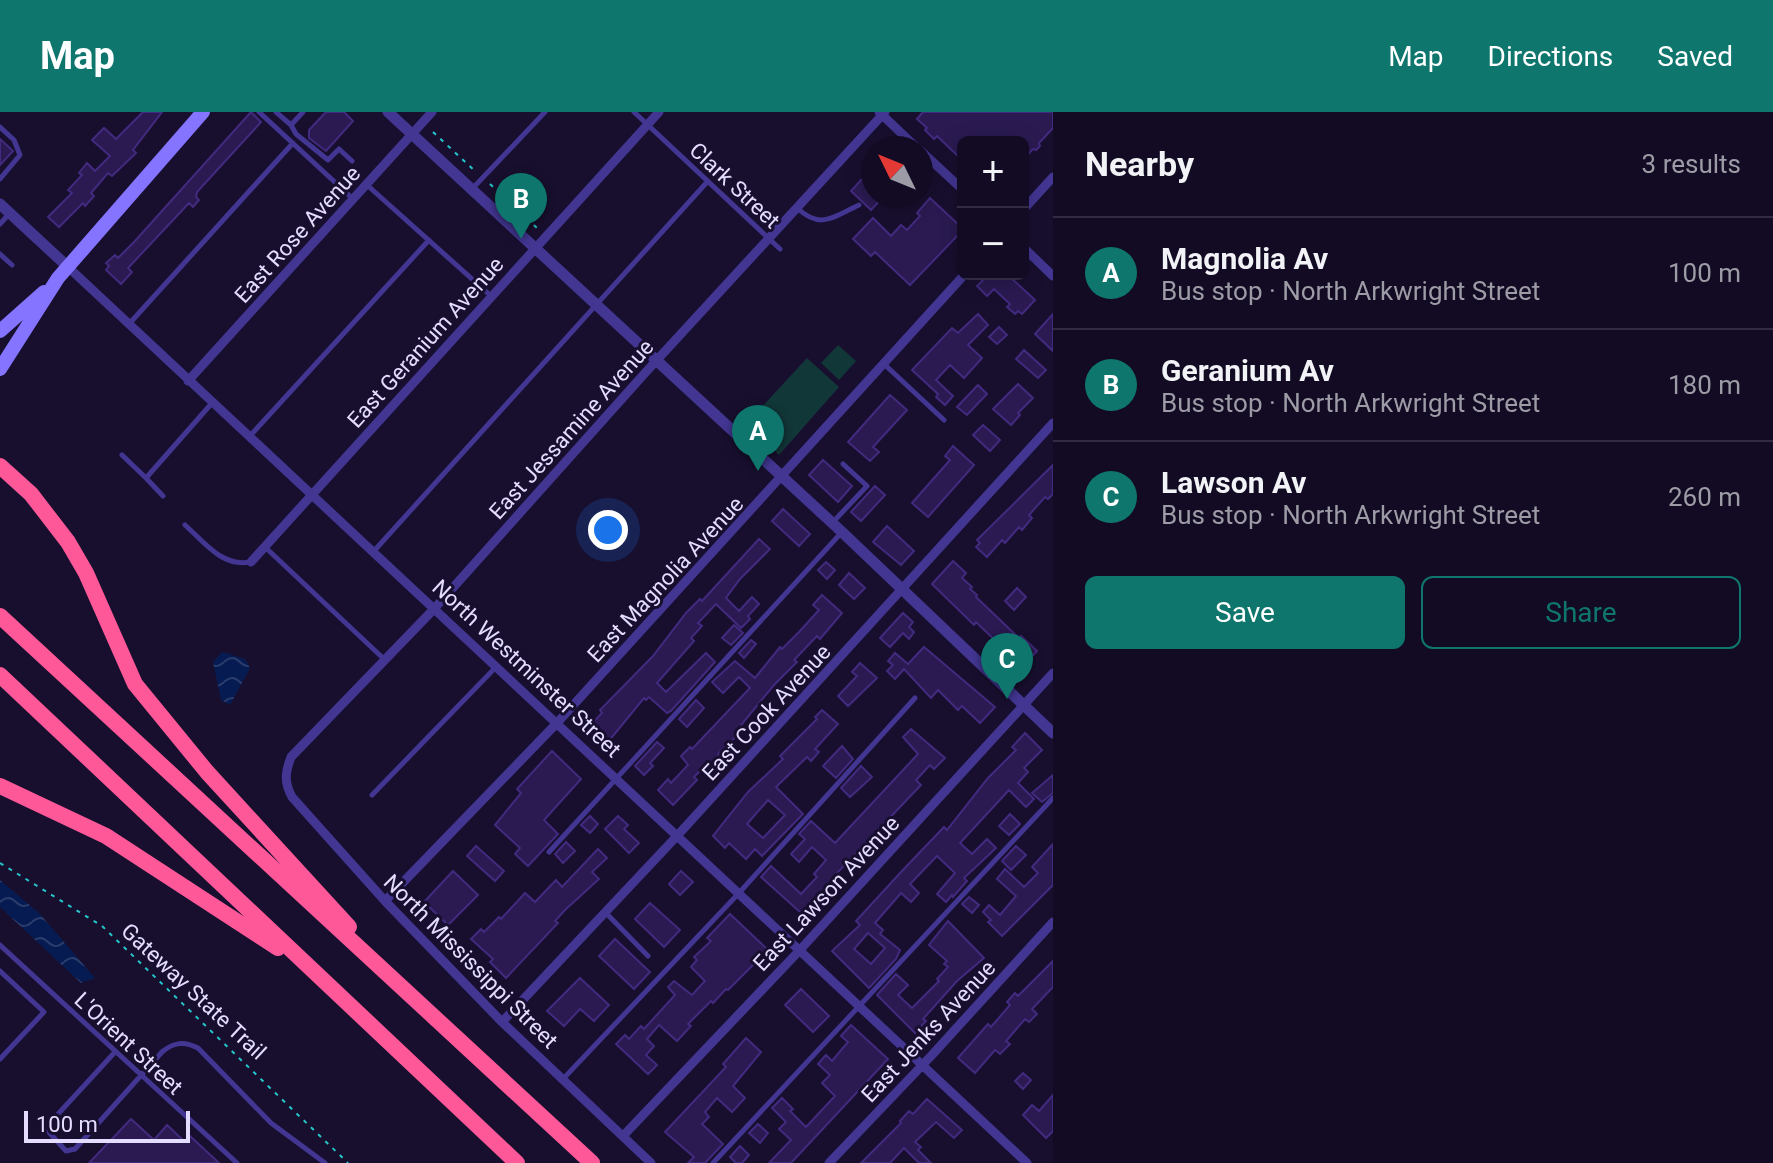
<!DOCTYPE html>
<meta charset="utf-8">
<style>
:root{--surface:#120b23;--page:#1f1930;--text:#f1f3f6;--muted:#9c9ba6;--line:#312b41;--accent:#0f766e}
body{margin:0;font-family:Roboto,sans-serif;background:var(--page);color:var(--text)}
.controls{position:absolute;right:24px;top:24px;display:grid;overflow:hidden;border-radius:12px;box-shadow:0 4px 20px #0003}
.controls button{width:72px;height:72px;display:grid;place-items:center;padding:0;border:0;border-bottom:2px solid var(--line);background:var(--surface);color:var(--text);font:40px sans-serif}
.compass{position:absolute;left:861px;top:24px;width:72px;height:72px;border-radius:50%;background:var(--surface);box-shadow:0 4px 20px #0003;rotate:313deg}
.scale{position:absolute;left:24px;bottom:20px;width:166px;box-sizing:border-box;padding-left:8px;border:4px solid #e4ddff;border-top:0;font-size:22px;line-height:28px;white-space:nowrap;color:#e4ddff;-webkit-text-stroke:6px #180f2f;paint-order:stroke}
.you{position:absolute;left:608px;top:418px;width:28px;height:28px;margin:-20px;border:6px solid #fff;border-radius:50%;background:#1a73e8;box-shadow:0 0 0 12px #1a73e833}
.badge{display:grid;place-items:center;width:52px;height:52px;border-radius:50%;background:var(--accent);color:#fff;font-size:26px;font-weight:700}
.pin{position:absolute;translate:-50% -66px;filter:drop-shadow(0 2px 4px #0008)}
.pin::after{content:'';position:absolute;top:42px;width:28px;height:24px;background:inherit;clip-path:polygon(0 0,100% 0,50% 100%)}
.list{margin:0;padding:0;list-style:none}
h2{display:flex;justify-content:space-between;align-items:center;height:104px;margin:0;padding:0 32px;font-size:34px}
h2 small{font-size:26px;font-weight:400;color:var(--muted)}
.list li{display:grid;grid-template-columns:52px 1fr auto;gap:24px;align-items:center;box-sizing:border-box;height:112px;padding:0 32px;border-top:2px solid var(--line)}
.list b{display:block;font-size:30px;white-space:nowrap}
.list p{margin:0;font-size:26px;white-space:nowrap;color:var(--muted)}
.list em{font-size:26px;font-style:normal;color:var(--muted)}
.actions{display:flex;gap:16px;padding:24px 32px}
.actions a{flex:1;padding:18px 0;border:2px solid var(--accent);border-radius:12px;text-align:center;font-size:28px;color:var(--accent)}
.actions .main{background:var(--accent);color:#fff}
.map{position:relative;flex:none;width:1053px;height:1051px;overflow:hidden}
header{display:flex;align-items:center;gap:48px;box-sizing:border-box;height:112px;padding:0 40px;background:var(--accent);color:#fff}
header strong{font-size:38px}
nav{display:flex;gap:44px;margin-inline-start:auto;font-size:28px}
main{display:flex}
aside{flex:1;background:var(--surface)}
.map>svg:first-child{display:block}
.park{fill:#123739}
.water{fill:url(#water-waves)}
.building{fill:#2a1a51;stroke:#422a7f;stroke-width:2;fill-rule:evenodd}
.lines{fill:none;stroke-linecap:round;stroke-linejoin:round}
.path{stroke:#25c6cb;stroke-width:2;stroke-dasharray:4 6;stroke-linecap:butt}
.service{stroke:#423692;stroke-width:5}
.minor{stroke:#423692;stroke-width:9}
.tertiary{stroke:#423692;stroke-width:11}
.secondary{stroke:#8474ff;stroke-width:14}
.motorway{stroke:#ff5899;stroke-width:16}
.labels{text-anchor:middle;stroke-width:6;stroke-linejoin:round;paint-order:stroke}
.street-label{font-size:22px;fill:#e4ddff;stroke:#180f2f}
</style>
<header>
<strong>Map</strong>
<nav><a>Map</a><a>Directions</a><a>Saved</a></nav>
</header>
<main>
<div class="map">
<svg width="1053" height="1051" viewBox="0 0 1053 1051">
<defs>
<pattern id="water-waves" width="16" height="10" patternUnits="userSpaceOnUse" patternTransform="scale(2)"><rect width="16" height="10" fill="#061b51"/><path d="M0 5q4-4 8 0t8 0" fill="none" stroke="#2a3c6b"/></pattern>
</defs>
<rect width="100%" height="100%" fill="#180f2f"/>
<path class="park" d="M838 233 856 249 839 268 821 251Z
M807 246 839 275 779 343 746 312Z"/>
<path class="water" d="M222 540 245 547 250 556 230 593 221 588 213 550Z
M0 768 39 801 95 866 81 871 0 795Z"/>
<path class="building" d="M143 0H162L133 38 136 41 112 64 108 61 91 81 94 84 85 94 83 91 59 115 48 105 72 81 68 78 82 63 79 61 87 51 95 59 110 44 92 28 104 16 116 27Z
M251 0 261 10 197 80 196 85 199 88 193 95 189 91 128 156 132 160 121 172 106 158 109 154 106 151 115 143 118 146 135 129Z
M326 0H344L353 9 326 39 309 26V18Z
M923 0H1053V16L1039 31 1040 34 1036 38 1033 37 1023 48V30H963V49L937 24 934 27 925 18 927 16 917 7Z
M0 27 13 39 0 53Z
M873 55V84H884L871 98 851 79Z
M930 86 961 115 958 118 960 121 910 173 875 140 871 144 853 127 873 106 891 124 901 113 907 118 920 104 917 101Z
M989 162H1001L1006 167 1009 164 1035 188 1022 202 1018 199 1015 202 1007 195 1010 192 994 177 987 184 977 174Z
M978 202 988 213 968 233 982 246 964 266 950 253 936 268 953 284 945 293 936 285 938 282 912 258 952 216 958 221Z
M1053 202V239L1035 222Z
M999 215 1007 223 997 232 989 225Z
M1024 238 1046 258 1038 266 1016 247Z
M1018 272 1033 286 1018 301 1020 303 1011 313 993 297Z
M978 273 987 282 967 303 957 295Z
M890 283 907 298 873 335 879 340 870 349 848 330Z
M983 313 1000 328 990 339 973 323Z
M953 334 974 353 928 405 912 391 950 348 945 344Z
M823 348 852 374 838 390 809 363Z
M1053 353V382L1048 387 1045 385 1029 403 1032 406 1022 418 1019 415 1005 431 1002 428 987 445 976 435 980 431 977 428Z
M875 374 885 383 861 409 851 400Z
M783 397 810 422 799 434 772 409Z
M887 414 914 439 901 453 873 430Z
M759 427 770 437 740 467 726 486 739 499 752 485 759 492 748 504 750 507 741 516 716 492 698 511 702 514 691 526 694 529 657 571 666 580 706 541 715 550 671 599 667 601 649 585 646 588 644 586 608 630 603 625 602 627 589 615 602 601 600 598 653 544 686 501 700 487 702 489Z
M953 449 966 461 962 466 972 475 970 477 977 483 976 485 1019 526 1021 524 1037 539 1016 561 1000 546 1006 539 976 510 974 513 932 472Z
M826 450 835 458 827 467 818 458Z
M849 461 865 476 854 487 839 473Z
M1017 476 1026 485 1014 498 1005 489Z
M822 483 842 501 820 527 817 524 794 548 797 550 774 573 741 613 744 617 718 642 721 645 713 654 709 650 694 665 697 668 673 693 658 678 668 667 671 671 688 653 681 644 690 635 692 637 750 576 739 565 723 581 712 570 735 549 755 566 780 535 782 537 799 520 819 498 813 493Z
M903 501 913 510 909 515 914 520 909 527 903 521 890 535 880 526Z
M734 513 743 521 731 533 722 526Z
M751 528 756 532 744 546 739 541Z
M924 535 995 595 980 611 962 594 958 598 938 578 931 586 904 557 895 567 887 559 893 553 888 549 895 541 908 552Z
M860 551 877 566 848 594 838 584 857 564 852 560Z
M696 588 704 596 687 615 679 607Z
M822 598 838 612 815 637 819 640 811 649 807 645 776 675 803 702 762 744 755 737 746 747 729 731 725 736 713 724 748 680 783 647 780 644 817 607 815 605ZM768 688 785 703 763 726 747 712Z
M911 617 945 646 934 657 930 653 916 668 921 673 837 761 839 764 829 776 801 801 761 765 771 754 801 782 817 765 814 762 826 748 812 735 799 750 791 742 805 727 799 722 811 709 835 731 918 642 903 625Z
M1025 621 1042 638 1024 656 1028 660 1018 671 1034 687 1026 695 1009 678 960 731 972 742 987 727 996 736 964 766 967 769 953 785 952 783 946 790 937 782 955 761 937 744 910 772 919 781 911 790 901 781 875 811 883 818 880 822 900 838 896 847 869 876 832 839 860 813 856 809 901 760 944 715 947 718 988 666 1016 638 1012 635ZM868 821 885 836 871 852 854 837Z
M657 630 664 636 650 651 653 654 644 663 635 654Z
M842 634 853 647 836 666 823 654Z
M552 639 581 667 544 708 558 722 528 754 515 742 520 736 495 713 521 681 517 677Z
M861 654 872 665 850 685 841 676Z
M1053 663V681L1042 690 1032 681Z
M1010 702 1020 712 1009 723 999 714Z
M590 704 598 712 590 721 581 713Z
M618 704 628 713 624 717 639 731 629 741 605 717Z
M566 730 575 739 563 751 555 742Z
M1053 732V773L1002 824 988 810 991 808 983 800 989 793 1000 803 1016 784 997 767 1005 757 1024 775 1038 761 1032 755Z
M476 734 504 759 495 769 467 744Z
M1016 734 1026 743 1011 758 1002 749Z
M598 737 607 746 592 760 599 767 565 798 555 809 558 811 506 866 490 850 493 847 471 827 481 817 484 820 499 805 501 807 525 781 535 790 556 768 562 775Z
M453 759 478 783 448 813 424 790Z
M681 759 693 770 680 783 669 772Z
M969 785 979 793 972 801 962 792Z
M650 791 680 818 664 835 635 807Z
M730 802 768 838 728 878 726 877 713 891 711 889 688 912 691 914 677 929 659 913 647 927 654 934 646 943 657 953 648 962 616 932 625 923 629 927 641 914 644 917 675 883 668 875 674 869 692 883 705 869 691 855 697 848 694 845 711 829 707 826Z
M948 809 984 846 957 869 923 907 926 909 915 921 877 883 896 862 908 873 898 883 912 896 939 869 937 867 948 855 944 852 947 849 929 833Z
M615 827 650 860 634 877 599 844Z
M1053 849V875L1032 897 1037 902 1029 910 1025 907 1006 929 1010 932 1000 942 995 938 975 961 958 946 988 912 991 915 1010 893 1007 890 1015 881 1018 884Z
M580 866 609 893 594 909 580 897 564 914 547 899Z
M801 877 829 904 813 920 785 893Z
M851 913 888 947 791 1051H769L791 1028 779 1017 786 1010 772 996 782 986 793 997 790 999 806 1015 835 984 822 971 830 963 818 952 826 943 832 949 848 930 841 924Z
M746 926 761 940 733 974 745 986 732 1000 717 986 705 1000 709 1005 702 1012 723 1032 705 1051H688L694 1045 665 1020 726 955 723 952Z
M1023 961 1031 968 1023 977 1015 969Z
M1053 983V1019L1046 1026 1023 1003 1032 993 1039 999Z
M927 987 962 1018 954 1026 936 1010 915 1030 921 1035 918 1038 931 1051H919L904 1036 890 1051H861L901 1011 900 1009 909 999 913 1002Z
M131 1007 154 1028 167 1013 185 1030 190 1024 219 1051H89Z
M758 1012 768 1021 760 1031 749 1021Z
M740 1034 749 1043 742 1051H736L730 1045Z"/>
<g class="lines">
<path class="path" d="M433 20 476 60
M490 72 538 117
M0 751 102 814 348 1051"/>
<path class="service" d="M259 0 352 86
M276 0 291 13 303 0
M634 0 780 137
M291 13 296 22 328 48 339 37 352 49
M0 15 14 28 20 43 0 67
M367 73 491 184
M472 77 545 0
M797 96C821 118 833 105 859 93
M0 112 9 102
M0 142 12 153
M129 212 293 31
M884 252 944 308
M249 325 429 128
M122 343 146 366 212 291
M146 366 163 384
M833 410 867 374 843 352
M185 413C205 431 222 455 250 450
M266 436 385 548
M374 439 708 69
M372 683 495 556
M549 740 842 420
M606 801 648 844
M0 833 237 1051
M0 859 44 900 0 947
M115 940 48 1013 46 1017 66 1039 75 1037 162 940C174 930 184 929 198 936L271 1011 325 1051
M563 967 739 781 915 586
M713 1051 1053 686"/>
<path class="minor" d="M879 0 917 36
M921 39 963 78
M1023 98 1053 65
M1023 135 1053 164
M68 155 1027 1051
M188 269 432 0
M251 450 659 0
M385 789 557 611 965 162
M502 910 677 724 1053 311
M623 1024 799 839 1053 561
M651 1051 502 910 385 789 292 685C284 670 285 661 291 645L433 498 645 261 885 0
M829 1051 932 943 1053 810"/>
<path class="tertiary" d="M388 0 842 420 1053 621
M0 92 68 155"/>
<path class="secondary" d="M0 219 44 180
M0 257 58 166 203 0"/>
<path class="motorway" d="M0 354 31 382 68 430 86 461 135 572 207 660 349 815
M0 504 592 1051
M0 563 517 1051
M0 674 106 724 278 836"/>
</g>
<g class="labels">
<g class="street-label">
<text transform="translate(735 73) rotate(43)" y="8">Clark Street</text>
<text transform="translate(297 122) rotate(-48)" y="8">East Rose Avenue</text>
<text transform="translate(425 230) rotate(-48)" y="8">East Geranium Avenue</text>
<text transform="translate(571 317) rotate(-48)" y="8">East Jessamine Avenue</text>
<text transform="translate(665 467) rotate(-47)" y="8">East Magnolia Avenue</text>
<text transform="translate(527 556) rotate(43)" y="8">North Westminster Street</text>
<text transform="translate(766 600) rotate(-47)" y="8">East Cook Avenue</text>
<text transform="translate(826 781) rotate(-47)" y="8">East Lawson Avenue</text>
<text transform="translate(471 849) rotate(45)" y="8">North Mississippi Street</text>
<text transform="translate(194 879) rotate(43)" y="8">Gateway State Trail</text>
<text transform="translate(928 919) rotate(-47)" y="8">East Jenks Avenue</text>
<text transform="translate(129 931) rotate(43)" y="8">L'Orient Street</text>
</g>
</g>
</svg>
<div class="controls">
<button>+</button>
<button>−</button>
</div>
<svg class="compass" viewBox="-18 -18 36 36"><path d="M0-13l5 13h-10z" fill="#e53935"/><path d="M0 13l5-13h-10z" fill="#9c9ba6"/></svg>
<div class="scale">100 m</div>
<div class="you"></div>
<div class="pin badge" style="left:758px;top:359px">A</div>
<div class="pin badge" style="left:521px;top:127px">B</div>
<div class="pin badge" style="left:1007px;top:587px">C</div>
</div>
<aside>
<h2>Nearby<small>3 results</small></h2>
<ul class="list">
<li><span class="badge">A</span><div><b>Magnolia Av</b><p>Bus stop · North Arkwright Street</p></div><em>100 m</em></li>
<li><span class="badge">B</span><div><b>Geranium Av</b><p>Bus stop · North Arkwright Street</p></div><em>180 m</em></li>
<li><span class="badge">C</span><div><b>Lawson Av</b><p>Bus stop · North Arkwright Street</p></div><em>260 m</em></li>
</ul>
<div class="actions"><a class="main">Save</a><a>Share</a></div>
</aside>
</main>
